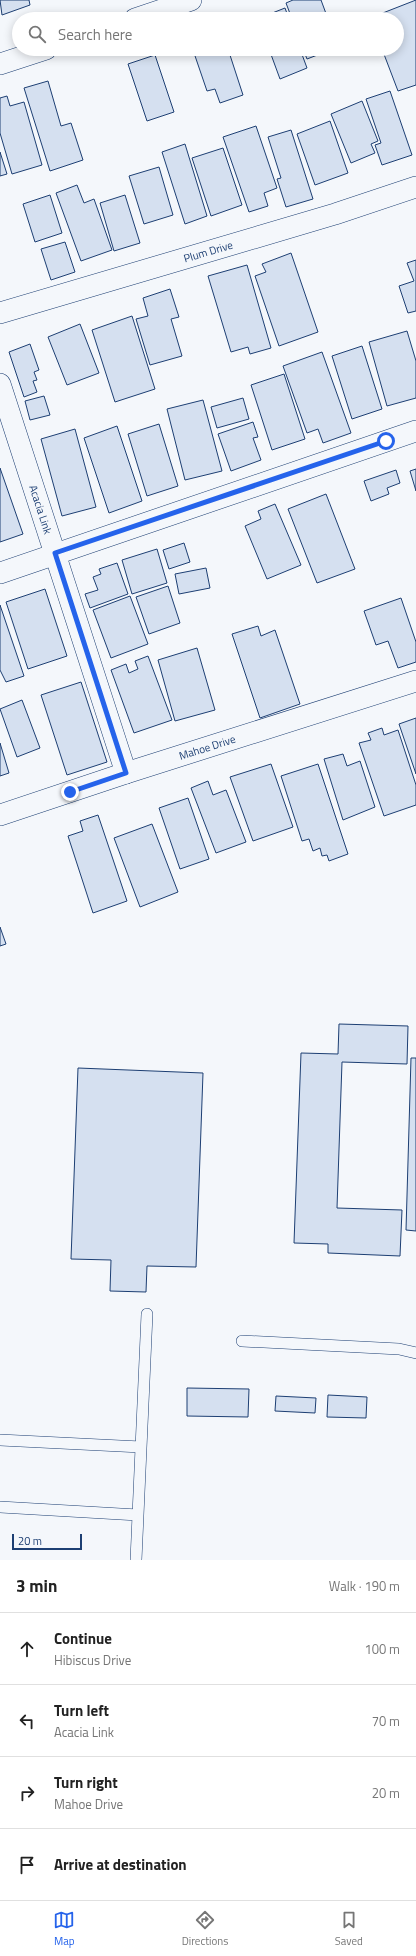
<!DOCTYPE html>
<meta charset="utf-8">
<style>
:root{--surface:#fff;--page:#f6f6f6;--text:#222;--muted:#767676;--line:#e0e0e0;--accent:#2563eb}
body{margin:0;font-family:"Titillium Web",sans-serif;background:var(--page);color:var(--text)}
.scale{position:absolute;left:12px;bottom:10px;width:70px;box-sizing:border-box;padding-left:4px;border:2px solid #1d3f73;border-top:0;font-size:11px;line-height:14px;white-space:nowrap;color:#1d3f73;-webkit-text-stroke:3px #f4f7fb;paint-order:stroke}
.stop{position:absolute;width:12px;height:12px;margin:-9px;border:3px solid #2563eb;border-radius:50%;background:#fff}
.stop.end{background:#2563eb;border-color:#fff;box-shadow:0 1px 4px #0008}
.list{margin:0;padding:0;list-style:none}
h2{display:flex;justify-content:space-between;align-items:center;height:52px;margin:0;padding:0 16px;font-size:17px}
h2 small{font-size:13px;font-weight:400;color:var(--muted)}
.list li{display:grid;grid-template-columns:26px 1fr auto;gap:12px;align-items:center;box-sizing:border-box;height:72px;padding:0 16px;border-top:1px solid var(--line)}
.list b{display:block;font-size:15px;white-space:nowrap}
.list p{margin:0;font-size:13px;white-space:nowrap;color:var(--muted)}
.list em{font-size:13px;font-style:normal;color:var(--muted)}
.icon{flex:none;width:22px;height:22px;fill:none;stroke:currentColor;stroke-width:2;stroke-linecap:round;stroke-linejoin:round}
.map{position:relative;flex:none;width:416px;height:1560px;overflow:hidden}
.search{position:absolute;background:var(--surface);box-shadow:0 2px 10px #0003;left:12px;right:12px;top:12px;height:44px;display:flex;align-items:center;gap:10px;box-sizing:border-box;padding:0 14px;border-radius:22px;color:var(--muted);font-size:15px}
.sheet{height:340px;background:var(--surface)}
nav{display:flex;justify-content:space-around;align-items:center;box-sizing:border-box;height:56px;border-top:1px solid var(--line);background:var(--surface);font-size:11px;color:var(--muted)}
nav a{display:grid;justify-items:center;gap:2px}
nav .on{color:var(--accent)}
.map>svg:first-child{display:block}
.building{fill:#d5e0f0;stroke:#1d3f73}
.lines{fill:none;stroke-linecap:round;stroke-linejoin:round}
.lane-casing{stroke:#1d3f73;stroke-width:12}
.street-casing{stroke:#1d3f73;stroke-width:22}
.lane{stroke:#f4f7fb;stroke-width:11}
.street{stroke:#f4f7fb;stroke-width:21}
.route{stroke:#2563eb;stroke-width:5}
.labels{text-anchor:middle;stroke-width:3;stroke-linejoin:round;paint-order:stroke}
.street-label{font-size:11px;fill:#1d3f73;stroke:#f4f7fb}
</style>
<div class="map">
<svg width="416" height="1560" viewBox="0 0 416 1560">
<rect width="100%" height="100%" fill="#f4f7fb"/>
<path class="building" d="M0 0H29L30 5 2 15Z
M293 0H321L328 19H292L286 3Z
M416 0V85L398 91 382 49H397V19L370 18Z
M285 8 289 19H257Z
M197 49H228L243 95 220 103 215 89 207 91 193 50Z
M269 49H300L307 68 280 79Z
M303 49H333L307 59Z
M155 55 174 112 147 121 128 64Z
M48 81 61 126 71 123 83 160 50 171 24 88Z
M390 91 412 155 382 165 375 145 381 143 366 99Z
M7 96 10 106 24 102 42 165 12 174 0 133V98Z
M362 101 378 141 371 144 375 153 351 163 331 114Z
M330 121 348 173 315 185 297 134Z
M256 126 277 188 264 193 268 206 249 212 223 137Z
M291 130 313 199 286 207 277 179 281 178 268 137Z
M185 144 207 216 185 224 162 152Z
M223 148 242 205 211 216 192 158Z
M0 152 7 174 0 176Z
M159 167 173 215 144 224 129 176Z
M77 185 84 203 94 199 112 250 81 261 56 193Z
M50 195 62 233 35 242 23 204Z
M125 195 140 243 114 251 100 203Z
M65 242 75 272 51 280 41 249Z
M291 253 318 332 279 346 255 276 266 272 262 264Z
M416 260V311L408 313 399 286 414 281 407 263Z
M247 265 271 348 250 354 248 347 231 352 208 276Z
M170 289 179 317 171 319 182 356 150 365 136 319 148 316 143 298Z
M132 316 155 389 115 402 92 330Z
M80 324 99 373 67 385 48 337Z
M407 331 416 361V398L387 406 369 342Z
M30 344 39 370 34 372 37 380 33 381 37 392 24 397 9 352Z
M362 346 382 409 352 419 332 356Z
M322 352 351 433 323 443 318 429 307 433 283 366Z
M284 374 305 439 272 450 251 385Z
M44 396 50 415 30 420 25 401Z
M243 398 249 419 217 428 211 407Z
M203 400 222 471 185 480 167 409Z
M253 422 258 437 253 438 261 460 231 471 218 434Z
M159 424 178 486 147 496 128 434Z
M117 426 142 501 109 513 84 438Z
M75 429 96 507 62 516 41 439Z
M0 468 23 534 0 542Z
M416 469V491L410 471Z
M396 470 400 483 387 488 389 494 371 501 364 481Z
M326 494 355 569 317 583 288 509Z
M275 504 301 565 267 579 245 526 261 519 258 511Z
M184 543 190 562 169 569 163 550Z
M157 549 167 583 132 594 122 560Z
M117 563 128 594 90 608 85 594 98 590 93 577 101 574 99 569Z
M206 568 210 588 179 594 175 574Z
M168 586 180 623 149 634 136 597Z
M45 589 67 656 28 669 6 602Z
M130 596 148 644 111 658 93 610Z
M401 598 416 642V662L398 668 388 641 376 645 364 611Z
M0 605 24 676 6 682 0 670Z
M258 626 261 636 275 630 300 704 260 718 232 634Z
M197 648 215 710 175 721 158 660Z
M148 656 172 720 134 733 111 670 126 664 129 673 138 669 135 661Z
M81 682 107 762 67 775 41 695Z
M22 700 40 748 17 757 0 709Z
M416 718V774L399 724Z
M382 728 384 735 398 730 416 785V805L384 816 359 743 371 740 368 733Z
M0 743 9 773 0 776Z
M343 754 347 766 360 761 375 807 343 820 324 759Z
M271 764 293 827 253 841 230 777Z
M318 764 348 854 329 861 327 855 322 856 320 848 313 851 309 839 302 841 281 776Z
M208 781 213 795 226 790 246 842 216 853 191 788Z
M188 798 209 859 180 869 159 808Z
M98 815 127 901 93 913 68 836 83 831 80 821Z
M152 824 178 892 140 907 114 838Z
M0 927 6 944 0 946Z
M339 1024 408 1026 407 1064 342 1062 337 1208 402 1210 400 1256 328 1253V1244L294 1243 301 1053 338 1054Z
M411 1058H416V1231L406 1230Z
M78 1068 203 1073 196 1267 147 1266 146 1292 110 1291 111 1260 71 1259Z
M187 1388 249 1389 248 1417 187 1416Z
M328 1395 367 1397 366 1418 327 1417Z
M276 1396 316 1398 315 1413 275 1411Z"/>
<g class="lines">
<g class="lane-casing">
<path id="lane" d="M242 1341 399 1349 416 1353
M0 1440 141 1447
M0 1507 138 1515
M136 1560 147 1314"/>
</g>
<g class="street-casing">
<g id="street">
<path d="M135 19 191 0"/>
<path d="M0 64 46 49"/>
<path id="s1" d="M0 313 335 214 416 187"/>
<path id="s2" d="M0 384 126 773"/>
<path d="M0 573 416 431"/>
<path id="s3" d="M0 815 126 773 416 681"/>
</g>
</g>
<use href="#lane" class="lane"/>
<use href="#street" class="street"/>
</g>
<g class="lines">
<path class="route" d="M70 792 126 773 55 553 386 441"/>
</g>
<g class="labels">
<g class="street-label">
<text dy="4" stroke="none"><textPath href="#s1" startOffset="217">Plum Drive</textPath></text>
<text dy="4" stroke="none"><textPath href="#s2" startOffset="132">Acacia Link</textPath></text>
<text dy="4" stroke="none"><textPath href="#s3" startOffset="218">Mahoe Drive</textPath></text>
</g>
</g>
</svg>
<div class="scale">20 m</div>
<div class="stop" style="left:386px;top:441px"></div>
<div class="stop end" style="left:70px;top:792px"></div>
<div class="search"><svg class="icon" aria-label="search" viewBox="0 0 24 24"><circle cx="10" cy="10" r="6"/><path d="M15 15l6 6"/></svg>Search here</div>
</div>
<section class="sheet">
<h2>3 min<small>Walk · 190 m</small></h2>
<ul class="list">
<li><svg class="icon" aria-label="ahead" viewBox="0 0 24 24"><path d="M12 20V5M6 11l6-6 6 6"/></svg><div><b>Continue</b><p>Hibiscus Drive</p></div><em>100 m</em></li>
<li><svg class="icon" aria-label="left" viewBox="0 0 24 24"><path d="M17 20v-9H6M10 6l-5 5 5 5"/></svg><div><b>Turn left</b><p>Acacia Link</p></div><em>70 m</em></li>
<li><svg class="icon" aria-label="right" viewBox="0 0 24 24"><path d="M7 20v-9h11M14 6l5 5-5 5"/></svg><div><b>Turn right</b><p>Mahoe Drive</p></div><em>20 m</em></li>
<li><svg class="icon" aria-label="arrive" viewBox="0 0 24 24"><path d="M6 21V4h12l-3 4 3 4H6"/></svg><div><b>Arrive at destination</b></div></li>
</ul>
</section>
<nav>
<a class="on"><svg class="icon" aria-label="map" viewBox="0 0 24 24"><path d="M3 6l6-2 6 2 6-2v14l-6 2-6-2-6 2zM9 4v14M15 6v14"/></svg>Map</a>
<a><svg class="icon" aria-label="directions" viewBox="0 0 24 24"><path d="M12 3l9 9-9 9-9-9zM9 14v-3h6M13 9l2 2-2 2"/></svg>Directions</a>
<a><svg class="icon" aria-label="saved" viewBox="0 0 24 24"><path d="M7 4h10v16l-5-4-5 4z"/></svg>Saved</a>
</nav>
